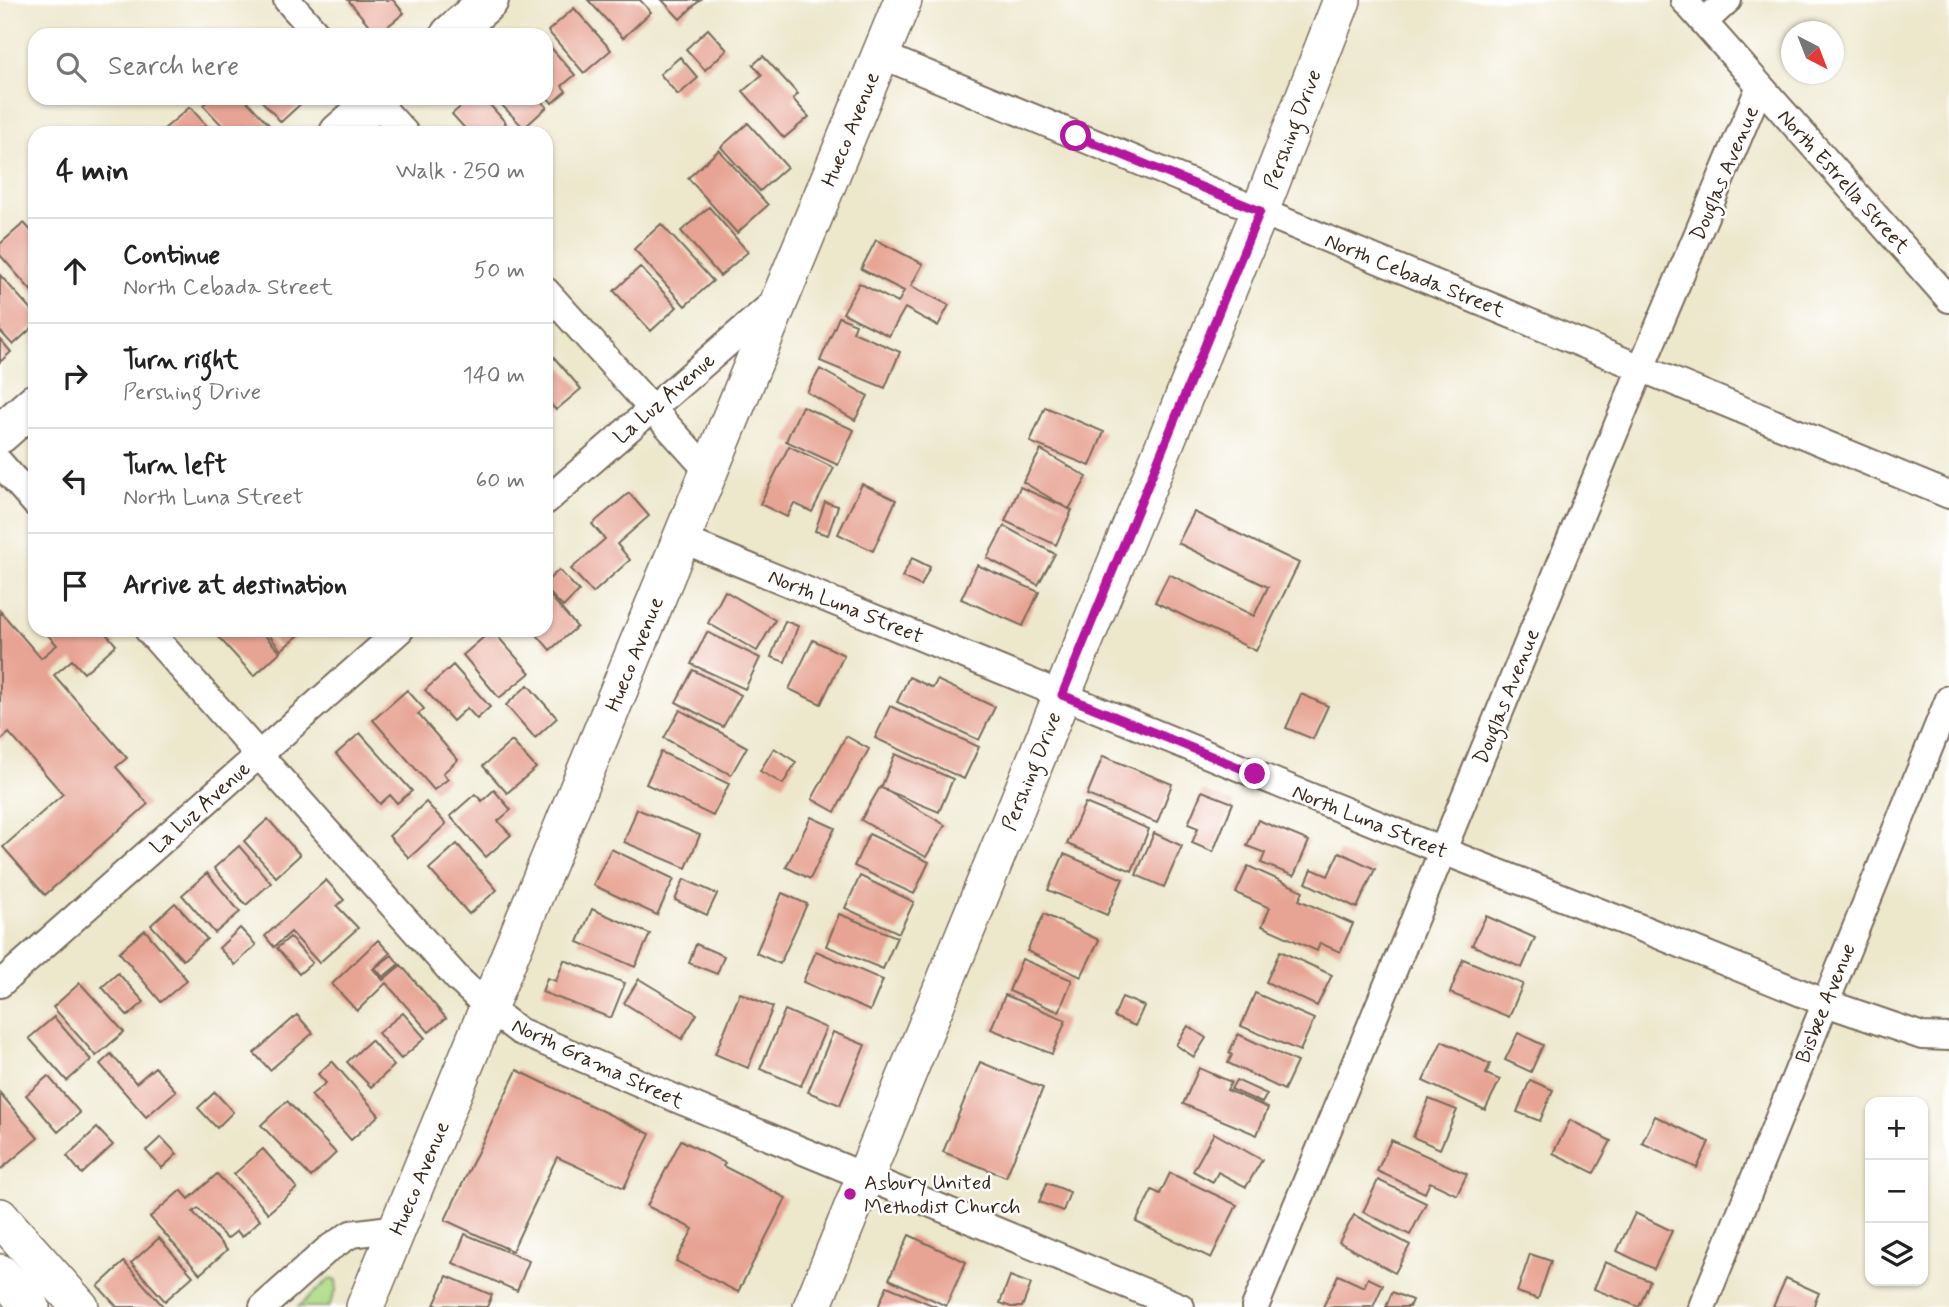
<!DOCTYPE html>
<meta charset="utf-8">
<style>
:root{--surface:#fff;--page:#f6f6f6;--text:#222;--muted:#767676;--line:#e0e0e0}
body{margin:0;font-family:Mynerve,sans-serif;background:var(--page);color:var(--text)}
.controls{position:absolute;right:21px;bottom:21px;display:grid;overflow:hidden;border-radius:14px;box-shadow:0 2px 5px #0004}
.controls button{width:63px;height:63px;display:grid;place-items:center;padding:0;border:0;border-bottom:2px solid var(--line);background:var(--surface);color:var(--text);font:35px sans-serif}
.compass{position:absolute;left:1781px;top:21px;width:63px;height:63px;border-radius:50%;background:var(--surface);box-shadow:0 2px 5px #0004;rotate:138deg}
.stop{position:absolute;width:21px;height:21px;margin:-16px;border:5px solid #b5179e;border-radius:50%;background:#fff}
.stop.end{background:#b5179e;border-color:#fff;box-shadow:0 2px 7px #0008}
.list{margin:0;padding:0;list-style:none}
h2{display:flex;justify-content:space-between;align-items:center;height:91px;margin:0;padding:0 28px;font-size:30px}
h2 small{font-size:23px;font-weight:400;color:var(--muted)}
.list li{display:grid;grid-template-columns:46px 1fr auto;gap:21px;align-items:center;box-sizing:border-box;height:105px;padding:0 28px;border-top:2px solid var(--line)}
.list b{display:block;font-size:26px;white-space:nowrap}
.list p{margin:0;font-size:23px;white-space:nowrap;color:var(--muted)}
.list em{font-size:23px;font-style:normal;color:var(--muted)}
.icon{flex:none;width:38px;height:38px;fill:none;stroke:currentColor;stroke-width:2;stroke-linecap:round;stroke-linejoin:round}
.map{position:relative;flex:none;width:1949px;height:1307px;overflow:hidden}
.search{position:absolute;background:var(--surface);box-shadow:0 2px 5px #0004;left:28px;top:28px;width:525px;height:77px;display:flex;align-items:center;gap:18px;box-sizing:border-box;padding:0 24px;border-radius:21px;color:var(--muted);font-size:26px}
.panel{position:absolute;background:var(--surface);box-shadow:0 2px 5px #0004;left:28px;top:126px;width:525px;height:511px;border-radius:21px}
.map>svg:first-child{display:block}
.green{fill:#addb87;stroke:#748252;stroke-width:2}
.building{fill:#e7a393}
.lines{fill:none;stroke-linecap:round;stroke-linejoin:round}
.street-casing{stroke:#796c5b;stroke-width:30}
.secondary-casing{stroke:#796c5b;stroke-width:40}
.primary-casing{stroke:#796c5b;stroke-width:42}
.street{stroke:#fff;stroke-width:26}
.secondary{stroke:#fff;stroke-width:37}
.primary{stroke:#fff;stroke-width:38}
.route{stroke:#b5179e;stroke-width:9}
.poi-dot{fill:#b5179e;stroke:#fff;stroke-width:2.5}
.labels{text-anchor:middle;stroke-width:5;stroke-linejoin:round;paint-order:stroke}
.street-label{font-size:21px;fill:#3b2a1e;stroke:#fff}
.poi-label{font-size:21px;fill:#3b2a1e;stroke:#fff;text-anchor:start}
</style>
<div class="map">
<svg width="1949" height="1307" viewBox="0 0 1949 1307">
<rect width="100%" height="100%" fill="#fff"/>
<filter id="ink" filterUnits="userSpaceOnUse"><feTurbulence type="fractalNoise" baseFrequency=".0143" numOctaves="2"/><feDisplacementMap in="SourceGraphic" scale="14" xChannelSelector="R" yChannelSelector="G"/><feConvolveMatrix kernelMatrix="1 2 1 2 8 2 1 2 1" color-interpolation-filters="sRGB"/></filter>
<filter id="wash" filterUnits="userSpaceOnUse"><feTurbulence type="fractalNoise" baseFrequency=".00686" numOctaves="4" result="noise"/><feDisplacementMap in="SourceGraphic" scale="28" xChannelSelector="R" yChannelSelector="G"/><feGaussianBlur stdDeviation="1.57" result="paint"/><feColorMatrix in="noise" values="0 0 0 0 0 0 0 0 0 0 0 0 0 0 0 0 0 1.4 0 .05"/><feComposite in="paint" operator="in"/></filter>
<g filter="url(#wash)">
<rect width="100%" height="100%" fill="#ede7cc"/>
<path class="green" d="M330 1279 336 1281 337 1288 329 1307H298Z"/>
<g id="blocks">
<path class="building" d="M348 0H393L404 13 377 35Z
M588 0H640L651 12 623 38Z
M662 0H700L680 19Z
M574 8 611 50 584 73 548 31Z
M708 29 727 50 705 70 686 49Z
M546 42 575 75 562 86 566 91 552 103 546 96Z
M763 56 798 94 793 99 809 117 784 138 743 91 762 75 753 65Z
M680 57 698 78 678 95 660 74Z
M211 98H244L274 130 271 133H229L203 105Z
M259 98H307L281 122Z
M471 98H484L506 123 495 133H469L452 114Z
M495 98H538L547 107 524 128Z
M190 107 213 133H165L163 130Z
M748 123 787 167 760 191 721 147Z
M719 150 768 205 737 233 688 178Z
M709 207 748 252 720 276 681 231Z
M24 223 35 235V295L0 255V244Z
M661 224 713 281 685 306 634 249Z
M876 240 923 264 911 286 949 305 938 326 905 308 889 336 843 313 859 283 898 303 904 291 861 269Z
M640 267 677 307 651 331 614 291Z
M0 275 35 314V325L13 345 0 331Z
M839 317 856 324 853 332 900 352 885 388 820 361Z
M0 339 11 352 0 362Z
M546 348 581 389 556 410 546 399Z
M820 369 868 396 855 420 807 392Z
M802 406 854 430 838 465 786 441Z
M1045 407 1104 432 1090 466 1030 442Z
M789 446 834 468 812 512 794 503 787 517 760 504Z
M1041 450 1087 477 1069 509 1023 482Z
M862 484 896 500 873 551 838 534Z
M1020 487 1072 510 1056 545 1005 521Z
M629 493 649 516 617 544 630 560 593 593 571 569 605 539 592 524Z
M825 502 838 506 828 535 815 531Z
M1194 512 1299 563 1256 651 1155 602 1169 574 1254 616 1268 587 1178 543Z
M1004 526 1055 554 1038 585 987 558Z
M912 558 930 567 921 586 902 577Z
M977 565 1039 592 1023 626 961 599Z
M559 570 579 591 563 607 546 589V582Z
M546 591 577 627 550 650 533 630H546Z
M725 591 775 620 757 651 708 623Z
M0 611 41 658 57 645 46 633 50 630H103L116 645 84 673 72 660 54 675 127 758 116 767 148 804 45 895 3 847 63 794 9 733 0 741Z
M785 621 798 626 785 662 771 657Z
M212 630H260L280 652 254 676Z
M265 630H305L281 650Z
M492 630 530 673 499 698 463 655Z
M707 632 760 658 745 689 691 664Z
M813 640 844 655 821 704 789 689Z
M453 665 490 707 477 719 467 708 453 721 425 690Z
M693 670 741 695 723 727 676 702Z
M909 677 933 688 937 680 995 707 979 740 897 702Z
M528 685 557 718 535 738 506 705Z
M407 690 424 709 418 714 458 760 443 773 448 779 434 790 373 720Z
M1301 694 1328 706 1313 739 1286 728Z
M890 706 979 747 964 779 875 738Z
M680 710 747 747 731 775 664 738Z
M360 733 412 791 397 803 390 795 380 804 336 754Z
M846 736 869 749 835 812 812 799Z
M512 741 536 768 507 793 483 766Z
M774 748 796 762 783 784 760 771Z
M661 752 729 784 713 816 646 784Z
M895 754 953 779 939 812 881 788Z
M1103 756 1172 784 1157 823 1087 795Z
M880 787 945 825 926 857 861 820Z
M494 790 511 810 498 821 511 835 486 857 450 816 475 794 482 801Z
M1202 791 1233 803 1213 852 1192 843 1198 828 1188 824Z
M426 802 446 824 409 858 389 836Z
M1085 803 1149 829 1132 871 1067 844Z
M637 809 700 835 686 868 624 842Z
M811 817 835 828 810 879 786 867Z
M268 819 300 855 276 877 244 841Z
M1258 820 1309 841 1294 876 1261 863 1265 853 1247 846Z
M1154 833 1182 846 1164 887 1136 875Z
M869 834 929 862 914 894 854 866Z
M457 844 497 890 469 914 429 869Z
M239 846 271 883 246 905 214 868Z
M611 849 674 879 657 915 593 885Z
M1339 852 1375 869 1357 908 1306 883 1312 869 1328 876Z
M1064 854 1123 879 1107 915 1048 890Z
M1248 866 1303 891 1299 900 1353 924 1340 952 1320 943 1317 951 1262 926 1270 908 1236 893Z
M207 873 240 912 215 933 182 895Z
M860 876 914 902 899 933 845 908Z
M684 879 717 894 707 915 675 900Z
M326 880 344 900 337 906 358 928 319 963 291 932 274 947 265 936Z
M782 893 807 904 780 964 756 953Z
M175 903 207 939 183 960 151 925Z
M592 909 650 934 635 967 578 942Z
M839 914 897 937 883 969 826 946Z
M1044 914 1099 940 1081 977 1027 951Z
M1486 916 1535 938 1522 968 1472 945Z
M240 928 256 945 235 965 219 948Z
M145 930 187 980 161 1002 119 952Z
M290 937 312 963 299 974 277 948Z
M378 940 390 953 373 969 383 980 401 965 446 1018 429 1032 386 983 357 1011 332 984Z
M696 944 724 956 717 974 689 963Z
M816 951 883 980 870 1011 803 982Z
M1280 951 1332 975 1317 1006 1266 982Z
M392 955 399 964 383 977 375 968Z
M1022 959 1072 980 1059 1012 1009 991Z
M1463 959 1523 984 1509 1017 1450 993Z
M564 960 625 983 611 1018 542 992 547 978 556 981Z
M118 973 144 1002 128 1016 102 987Z
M639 979 697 1014 682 1039 624 1003Z
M80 983 124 1032 96 1056 53 1007Z
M740 993 773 1007 748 1068 715 1054Z
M1255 993 1314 1019 1300 1051 1241 1026Z
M1005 995 1066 1020 1052 1054 991 1029Z
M1122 997 1144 1006 1135 1026 1114 1017Z
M785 1010 826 1028 801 1086 760 1069Z
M403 1013 425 1038 401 1059 378 1033Z
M297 1015 313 1033 270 1070 254 1053Z
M54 1017 91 1060 67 1081 29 1038Z
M1188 1026 1206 1038 1194 1057 1176 1045Z
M833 1032 865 1045 840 1105 808 1092Z
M1518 1033 1543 1045 1531 1072 1505 1060Z
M1238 1034 1297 1062 1284 1090 1228 1063 1232 1055 1229 1053Z
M371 1040 394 1066 371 1087 347 1062Z
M1442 1041 1490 1064 1486 1074 1500 1080 1485 1110 1423 1081Z
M111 1054 136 1083 155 1067 176 1091 146 1117 100 1064Z
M332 1061 379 1115 351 1140 311 1095 326 1083 318 1074Z
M980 1062 1043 1088 1006 1177 943 1152Z
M1199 1068 1231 1082 1227 1090 1268 1108 1257 1135 1183 1104Z
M517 1070 650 1134 624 1188 557 1157 512 1251 445 1220Z
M48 1076 80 1113 58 1132 26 1095Z
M1236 1080 1267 1094 1262 1103 1231 1089Z
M1530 1080 1553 1090 1540 1121 1517 1112Z
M215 1092 233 1112 217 1128 198 1108Z
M0 1093 38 1138 0 1170Z
M1429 1099 1457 1110 1440 1149 1413 1137Z
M287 1101 336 1153 311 1177 261 1125Z
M1655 1116 1709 1142 1697 1168 1642 1143Z
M1570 1120 1611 1141 1594 1173 1553 1153Z
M97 1128 113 1145 82 1174 67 1156Z
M1214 1133 1262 1160 1246 1187 1218 1172 1213 1182 1193 1171Z
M161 1137 177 1154 162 1168 146 1151Z
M681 1140 725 1163 723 1166 786 1198 738 1292 676 1261 693 1229 647 1206Z
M1391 1140 1467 1174 1457 1195 1430 1182 1425 1193 1377 1171Z
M263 1149 297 1188 268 1213 234 1174Z
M1170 1173 1237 1205 1211 1258 1136 1222 1152 1190 1160 1194Z
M217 1174 260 1220 242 1237 237 1231 227 1239 198 1208 193 1212 227 1250 200 1274 150 1217 181 1190 189 1199Z
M1378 1180 1426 1203 1410 1235 1363 1212Z
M1047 1183 1070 1192 1063 1211 1039 1202Z
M1635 1213 1672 1231 1654 1269 1617 1251Z
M1354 1215 1410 1245 1395 1273 1339 1242Z
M465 1234 529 1261 517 1291 453 1263Z
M909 1235 966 1262 946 1306 889 1279Z
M159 1238 193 1276 165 1301 131 1263Z
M1530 1254 1551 1261 1538 1299 1517 1292Z
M124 1262 163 1306 161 1307H117L98 1286Z
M1605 1262 1650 1281 1639 1307 1594 1289Z
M1338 1275 1364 1287 1368 1278 1383 1285 1373 1307H1323Z
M447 1276 492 1295 487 1307 434 1305Z
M1010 1276 1031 1284 1022 1307H1011L1000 1303Z
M1786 1278 1819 1293 1813 1307H1773Z
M887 1286 937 1307H878Z
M1392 1292 1412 1300 1409 1307H1386Z"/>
</g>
</g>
<g filter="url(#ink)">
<use href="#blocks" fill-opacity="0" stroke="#796c5b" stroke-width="2"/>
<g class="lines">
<g class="street-casing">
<path id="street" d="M287 0 318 35
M1684 0 1949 299
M1704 22 1728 0
M881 55 1949 495
M373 98 405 133
M546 291 709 472
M0 463 35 503
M546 501 778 299
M681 539 1443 851 1636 926 1826 1003 1922 1036 1949 1037
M148 630 458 979 489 1008 519 1031 677 1099 1181 1307
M0 984 400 630
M263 1307 328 1249 351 1234 398 1228
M1255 1307 1641 368 1760 86
M1702 1307 1949 699"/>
</g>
<g class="secondary-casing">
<path id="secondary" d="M0 1217 80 1307
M0 1273 31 1307
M365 1307 903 0
M812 1307 1260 211 1342 0"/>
</g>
<g class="primary-casing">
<path id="primary" d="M450 35 489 0
M339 133 379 98
M0 434 35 403"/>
</g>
<use href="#street" class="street"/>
<use href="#secondary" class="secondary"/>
<use href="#primary" class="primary"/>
</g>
</g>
<g class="lines" filter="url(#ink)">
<path class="route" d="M1076 136 1260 211 1062 695 1255 774"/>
</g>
<circle class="poi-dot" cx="850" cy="1194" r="7"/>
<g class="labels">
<g class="street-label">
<text transform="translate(850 129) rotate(-68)" y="7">Hueco Avenue</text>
<text transform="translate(1292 129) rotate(-69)" y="7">Pershing Drive</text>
<text transform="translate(1724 173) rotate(-67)" y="7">Douglas Avenue</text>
<text transform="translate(1844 181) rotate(48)" y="7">North Estrella Street</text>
<text transform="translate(1415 275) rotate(22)" y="7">North Cebada Street</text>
<text transform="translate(664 398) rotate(-41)" y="7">La Luz Avenue</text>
<text transform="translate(846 606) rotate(22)" y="7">North Luna Street</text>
<text transform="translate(634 654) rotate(-68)" y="7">Hueco Avenue</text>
<text transform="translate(1506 696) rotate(-68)" y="7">Douglas Avenue</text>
<text transform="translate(1031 771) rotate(-68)" y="7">Pershing Drive</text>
<text transform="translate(200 807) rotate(-42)" y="7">La Luz Avenue</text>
<text transform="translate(1370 821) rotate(22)" y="7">North Luna Street</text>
<text transform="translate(1825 1003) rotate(-68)" y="7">Bisbee Avenue</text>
<text transform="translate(598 1063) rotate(25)" y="7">North Grama Street</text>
<text transform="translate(419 1178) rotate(-67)" y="7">Hueco Avenue</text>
</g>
<g class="poi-label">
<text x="864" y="1189">Asbury United<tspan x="864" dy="24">Methodist Church</tspan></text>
</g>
</g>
</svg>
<div class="controls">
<button>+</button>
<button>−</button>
<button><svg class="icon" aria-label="layers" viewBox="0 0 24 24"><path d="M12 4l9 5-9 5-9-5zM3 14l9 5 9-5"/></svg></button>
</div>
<svg class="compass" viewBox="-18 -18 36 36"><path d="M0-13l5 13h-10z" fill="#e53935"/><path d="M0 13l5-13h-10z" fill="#767676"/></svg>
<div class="stop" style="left:1076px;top:136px"></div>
<div class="stop end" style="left:1255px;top:774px"></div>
<div class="search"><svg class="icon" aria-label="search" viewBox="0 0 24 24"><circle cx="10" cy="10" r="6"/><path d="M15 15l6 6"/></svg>Search here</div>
<section class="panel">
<h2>4 min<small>Walk · 250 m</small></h2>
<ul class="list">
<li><svg class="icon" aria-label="ahead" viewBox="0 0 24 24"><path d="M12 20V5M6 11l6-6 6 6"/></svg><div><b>Continue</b><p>North Cebada Street</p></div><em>50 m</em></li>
<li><svg class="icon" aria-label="right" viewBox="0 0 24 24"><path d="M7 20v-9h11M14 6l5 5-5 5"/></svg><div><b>Turn right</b><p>Pershing Drive</p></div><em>140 m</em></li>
<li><svg class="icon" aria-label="left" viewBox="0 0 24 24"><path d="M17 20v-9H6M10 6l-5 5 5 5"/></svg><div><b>Turn left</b><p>North Luna Street</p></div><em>60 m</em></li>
<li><svg class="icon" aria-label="arrive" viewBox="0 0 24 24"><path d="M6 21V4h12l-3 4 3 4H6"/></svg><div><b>Arrive at destination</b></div></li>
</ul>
</section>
</div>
